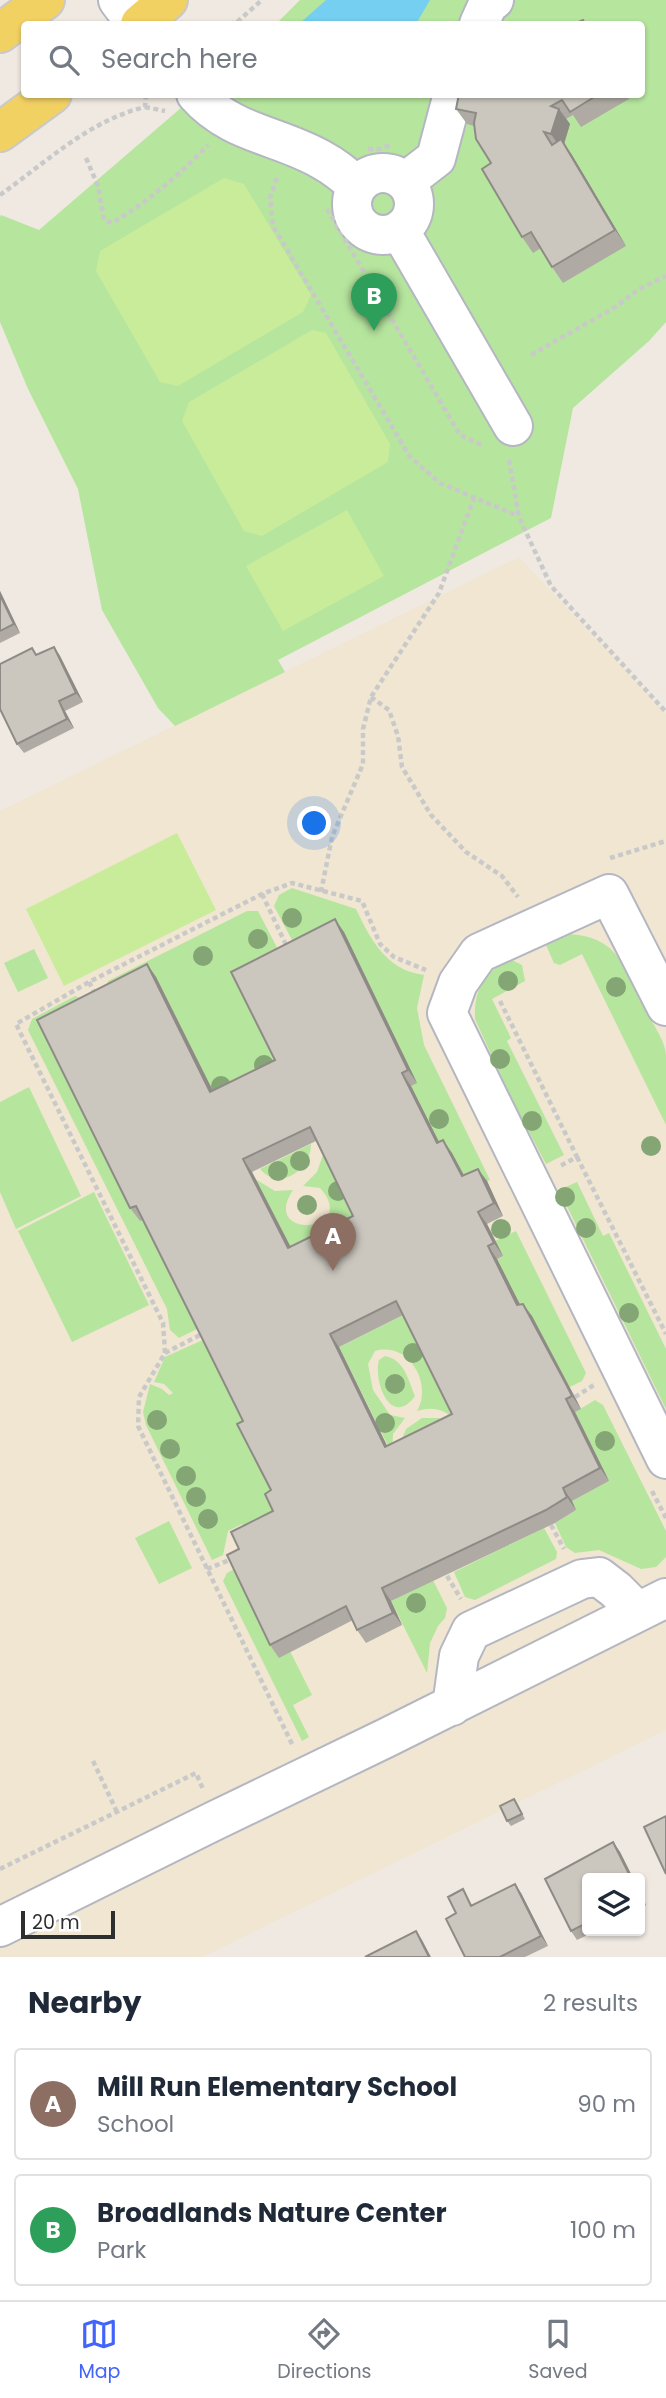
<!DOCTYPE html>
<style>
:root{--surface:#fff;--page:#f2f2f3;--text:#1f2937;--muted:#747a83;--line:#e0e1e3;--accent:#4264fb}
body{margin:0;font-family:Poppins,sans-serif;background:var(--page);color:var(--text)}
.controls{position:absolute;right:21px;bottom:21px;display:grid;overflow:hidden;border-radius:7px;box-shadow:0 2px 5px #0004}
.controls button{width:63px;height:63px;display:grid;place-items:center;padding:0;border:0;border-bottom:2px solid var(--line);background:var(--surface);color:var(--text);font:35px sans-serif}
.scale{position:absolute;left:21px;bottom:18px;width:94px;box-sizing:border-box;padding-left:7px;border:4px solid #2e2e2e;border-top:0;font-size:19px;line-height:24px;white-space:nowrap;color:#2e2e2e;-webkit-text-stroke:5px #fff;paint-order:stroke}
.you{position:absolute;left:315px;top:824px;width:24px;height:24px;margin:-18px;border:5px solid #fff;border-radius:50%;background:#1a73e8;box-shadow:0 0 0 10px #1a73e833}
.badge{display:grid;place-items:center;width:46px;height:46px;border-radius:50%;background:var(--accent);color:#fff;font-size:23px;font-weight:700}
.pin{position:absolute;translate:-50% -58px;filter:drop-shadow(0 2px 4px #0008)}
.pin::after{content:'';position:absolute;top:37px;width:24px;height:21px;background:inherit;clip-path:polygon(0 0,100% 0,50% 100%)}
.list{margin:0;padding:0;list-style:none}
h2{display:flex;justify-content:space-between;align-items:center;height:91px;margin:0;padding:0 28px;font-size:30px}
h2 small{font-size:23px;font-weight:400;color:var(--muted)}
.list li{display:grid;grid-template-columns:46px 1fr auto;gap:21px;align-items:center;box-sizing:border-box;height:112px;margin:0 14px 14px;padding:0 14px;border:2px solid var(--line);border-radius:7px}
.list b{display:block;font-size:26px;white-space:nowrap}
.list p{margin:0;font-size:23px;white-space:nowrap;color:var(--muted)}
.list em{font-size:23px;font-style:normal;color:var(--muted)}
.icon{flex:none;width:38px;height:38px;fill:none;stroke:currentColor;stroke-width:2;stroke-linecap:round;stroke-linejoin:round}
.map{position:relative;flex:none;width:666px;height:1957px;overflow:hidden}
.search{position:absolute;background:var(--surface);box-shadow:0 2px 5px #0004;left:21px;right:21px;top:21px;height:77px;display:flex;align-items:center;gap:18px;box-sizing:border-box;padding:0 24px;border-radius:7px;color:var(--muted);font-size:26px}
.sheet{height:343px;background:var(--surface)}
nav{display:flex;justify-content:space-around;align-items:center;box-sizing:border-box;height:98px;border-top:2px solid var(--line);background:var(--surface);font-size:19px;color:var(--muted)}
nav a{display:grid;justify-items:center;gap:4px}
nav .on{color:var(--accent)}
.map>svg:first-child{display:block}
.education{fill:#f0e6d1}
.green{fill:#b6e59e}
.pitch{fill:#c9ec9a}
.water{fill:#75cff0}
.lines{fill:none;stroke-linecap:round;stroke-linejoin:round}
.minor-casing{stroke:#b4b7c1;stroke-width:42}
.major-casing{stroke:#c9c9c9;stroke-width:42}
.path{stroke:#c9c9c9;stroke-width:4.5;stroke-dasharray:5 3.5;stroke-linecap:butt}
.minor{stroke:#fff;stroke-width:38}
.major{stroke:#f2d163;stroke-width:38}
.tree{fill:#84a574}
.wall{fill:#afaba4;fill-rule:evenodd}
.shaded-wall{fill:#8e8b86}
.building{fill:#cbc7bf;stroke:#8e8b86;stroke-width:2;fill-rule:evenodd}
</style>
<div class="map">
<svg width="666" height="1957" viewBox="0 0 666 1957">
<rect width="100%" height="100%" fill="#efe9e1"/>
<path class="education" d="M519 557 666 713V1730L202 1957H0V811Z"/>
<path class="green" d="M300 0H666V322L649 341 573 408 551 518 278 660 285 672 175 726 158 708 102 610 78 489 28 389 0 322V217L1 215 39 230 196 95 642 94V24H276Z
M292 888 356 909C371 940 386 970 424 975L417 1008 424 1045 490 1180 471 1189 300 955 274 906 279 895Z
M247 911H258L285 963 284 1073 220 1105 156 978 104 993 108 981Z
M562 934C619 934 624 967 646 1011 652 1023 665 1040 666 1055 666 1078 666 1102 666 1125L582 954 560 965 554 963 546 945Z
M34 949 48 978 18 992 4 963Z
M506 961H514L522 965 525 981 492 999 511 1038 507 1041 564 1155 546 1164 511 1098 475 1019C474 992 482 975 506 961Z
M75 996 89 1001 139 1220 145 1219 199 1328 179 1338 170 1330 167 1309 28 1030 32 1019Z
M29 1087 81 1196 16 1229 0 1192V1102Z
M311 1144C311 1170 279 1192 260 1169Z
M324 1152 362 1229 298 1261 255 1179 275 1191 293 1190C259 1241 361 1233 320 1188L303 1186 317 1172Z
M577 1182 603 1236 609 1233 666 1349V1409L559 1190Z
M94 1192 149 1305 72 1342 18 1231Z
M516 1231 586 1373 582 1381 570 1387 527 1318 497 1259 503 1256 495 1241Z
M405 1314 457 1421C444 1410 434 1406 417 1411 433 1384 409 1341 375 1351L368 1364 373 1390 390 1415 405 1418 393 1434 392 1454 339 1347Z
M205 1339C230 1390 277 1468 282 1524L249 1540 242 1524 228 1531 223 1555 212 1560 146 1425 143 1412 150 1384 162 1389 169 1395 173 1393 164 1384 154 1382 165 1357Z
M385 1356C405 1360 408 1380 415 1396 391 1429 373 1381 379 1360Z
M595 1400 603 1405 666 1531V1557L656 1567 641 1569 599 1550 575 1553 566 1547 555 1523 576 1510 572 1501 609 1481 575 1412Z
M422 1418H439L445 1423 400 1444 406 1429Z
M169 1521 192 1568 159 1584 135 1538Z
M544 1528 557 1552 556 1559 475 1600 465 1597 454 1572Z
M236 1568 290 1651 312 1695 293 1705 309 1737 302 1741 223 1581 227 1573Z
M433 1580 447 1608 445 1618 438 1626 430 1643 427 1673 391 1601Z"/>
<path class="pitch" d="M224 178 244 184 311 295 303 312 178 386 160 382 96 271 100 251Z
M312 330 326 333 390 444 388 462 262 536 244 531 182 421 189 402Z
M347 510 384 576 283 631 246 566Z
M177 833 216 910 64 986 26 909Z"/>
<path class="water" d="M326 0H430L416 24H299Z"/>
<g class="lines">
<g class="minor-casing">
<path id="minor" d="M118 0 136 24
M479 24 488 4 494 0
M196 94C231 134 279 135 322 160 335 167 346 176 357 186
M352 204a31 31 0 1 1 62 0a31 31 0 1 1-62 0Z
M405 182 436 158 453 94
M400 231 513 426
M666 1006 609 894 479 953 458 983 447 1013 666 1459
M452 1706 459 1656 471 1631 582 1579 599 1577 616 1590 638 1612
M0 1927 214 1821 386 1738 666 1598"/>
</g>
<g class="major-casing">
<path id="major" d="M140 24 168 0
M0 33 45 0
M0 132 52 94"/>
</g>
<path class="path" d="M229 24 237 22 262 0
M145 107 165 111
M368 149H380L393 144
M86 158 98 186 104 220 112 223C149 201 178 176 208 145
M277 178 270 198 273 226 410 457 440 483 518 516
M0 195C45 163 90 120 145 107L146 94
M327 209 460 435 484 446
M531 355 617 306 639 289 666 276
M509 460 519 517 551 586 666 712
M371 697 389 710 398 736 402 767 431 815 466 852 502 876 518 897
M610 858 666 841
M321 892 332 837 363 764V729L371 697 439 593 474 498
M262 894 288 949
M89 982 96 996
M500 1001 577 1157 560 1166
M577 1157 666 1334
M165 1353 202 1334
M575 1397 594 1385
M652 1491 666 1518
M551 1525 564 1549
M207 1569 232 1559
M447 1576 461 1599
M292 1744 138 1426 139 1397 165 1353 163 1323 16 1024 89 982 262 894 292 883 362 901 380 944 394 957 426 970
M93 1761 117 1812
M0 1869 196 1773 203 1789"/>
<use href="#minor" class="minor"/>
<use href="#major" class="major"/>
</g>
<g class="tree">
<circle cx="292" cy="918" r="10"/>
<circle cx="258" cy="939" r="10"/>
<circle cx="203" cy="956" r="10"/>
<circle cx="508" cy="981" r="10"/>
<circle cx="616" cy="987" r="10"/>
<circle cx="500" cy="1059" r="10"/>
<circle cx="264" cy="1065" r="10"/>
<circle cx="221" cy="1086" r="10"/>
<circle cx="439" cy="1119" r="10"/>
<circle cx="532" cy="1121" r="10"/>
<circle cx="651" cy="1146" r="10"/>
<circle cx="300" cy="1161" r="10"/>
<circle cx="278" cy="1171" r="10"/>
<circle cx="338" cy="1191" r="10"/>
<circle cx="565" cy="1197" r="10"/>
<circle cx="307" cy="1205" r="10"/>
<circle cx="586" cy="1228" r="10"/>
<circle cx="501" cy="1229" r="10"/>
<circle cx="629" cy="1313" r="10"/>
<circle cx="413" cy="1353" r="10"/>
<circle cx="395" cy="1384" r="10"/>
<circle cx="157" cy="1420" r="10"/>
<circle cx="385" cy="1423" r="10"/>
<circle cx="605" cy="1441" r="10"/>
<circle cx="170" cy="1449" r="10"/>
<circle cx="186" cy="1476" r="10"/>
<circle cx="196" cy="1497" r="10"/>
<circle cx="208" cy="1519" r="10"/>
<circle cx="416" cy="1603" r="10"/>
</g>
<path class="wall" d="M459 94H627L629 99 581 127 573 115 566 119 570 124 564 144 572 155 626 246 563 283 552 267 541 248 533 253 522 237 474 126 467 124 456 109Z
M0 591 20 633 0 643Z
M54 647 60 656 83 702 65 711 74 728 24 753 17 744 37 655Z
M344 932 417 1083 411 1086 439 1142 452 1153 464 1175 478 1169 487 1181 503 1216 487 1224 503 1256 497 1259 520 1305 532 1316 575 1397 581 1409 575 1412 609 1481 572 1501 576 1510 555 1523 391 1601 402 1625 366 1643 357 1630 353 1620 279 1658 270 1645 239 1549 273 1511 271 1490 243 1421 143 1220 140 1221 130 1208 147 964 156 977 213 1091 275 1060ZM316 1141 353 1216 290 1247 252 1172ZM403 1315 452 1414 387 1446 339 1347Z
M514 1799 525 1819 511 1826 507 1821Z
M613 1842 620 1852 633 1878H587V1931H596L577 1940 571 1931 545 1879Z
M463 1889 472 1905 521 1893 548 1946 525 1957H465Z
M640 1892 646 1905 640 1909Z"/>
<path class="shaded-wall" d="M559 109 570 124 564 144 572 155 626 246 551 134Z
M0 591 20 633 14 624 0 595Z
M54 647 60 656 83 702 76 693Z
M59 701 65 711 74 728 67 719Z
M335 919 344 932 417 1083 408 1070Z
M147 964 156 977 220 1105 210 1092Z
M402 1073 411 1086 446 1156 437 1143Z
M443 1140 452 1153 471 1189 462 1176Z
M243 1159 252 1172 298 1261 288 1248Z
M478 1169 487 1181 503 1216 494 1203Z
M478 1212 487 1224 503 1256 494 1243Z
M488 1246 497 1259 527 1318 517 1305Z
M523 1304 532 1316 581 1409 572 1396Z
M330 1334 339 1347 394 1460 385 1447Z
M566 1399 575 1412 609 1481 600 1468Z
M563 1488 572 1501 576 1510 567 1497Z
M382 1588 391 1601 402 1625 393 1613Z
M613 1842 620 1852 633 1878H631Z
M515 1884 521 1893 548 1946 541 1936Z
M416 1931 422 1940 431 1957H429Z"/>
<path class="building" d="M583 20 585 24H574Z
M459 94H599L570 112 562 100 551 106 559 109 551 134 544 132 552 145 561 139 615 230 552 267 531 232 522 237 482 169 491 163 476 139 474 123 476 113 456 109Z
M0 595 14 624 0 631Z
M54 647 76 693 59 701 67 719 17 744 0 709V664L32 648 36 655Z
M335 919 408 1070 402 1073 437 1143 443 1140 462 1176 478 1169 494 1203 478 1212 494 1243 488 1246 517 1305 523 1304 566 1384 572 1396 566 1399 600 1468 563 1488 567 1497 546 1510 382 1588 393 1613 357 1630 346 1606 270 1645 227 1555 239 1549 231 1532 273 1511 265 1494 271 1490 237 1424 243 1421 196 1326 136 1206 130 1208 37 1020 147 964 210 1092 275 1060 231 972ZM310 1127 353 1216 288 1248 243 1159ZM396 1301 452 1414 385 1447 330 1334Z
M514 1799 522 1814 507 1821 500 1806Z
M666 1816V1874L644 1827Z
M613 1842 631 1878H587V1923L571 1931 545 1879Z
M515 1884 541 1936 500 1957H465L446 1919 456 1913 448 1897 463 1889 471 1906Z
M416 1931 429 1957H365Z"/>
</svg>
<div class="controls">
<button><svg class="icon" aria-label="layers" viewBox="0 0 24 24"><path d="M12 4l9 5-9 5-9-5zM3 14l9 5 9-5"/></svg></button>
</div>
<div class="scale">20 m</div>
<div class="you"></div>
<div class="pin badge" style="left:333px;top:1271px;background:#8d6e63">A</div>
<div class="pin badge" style="left:374px;top:331px;background:#2e9e5b">B</div>
<div class="search"><svg class="icon" aria-label="search" viewBox="0 0 24 24"><circle cx="10" cy="10" r="6"/><path d="M15 15l6 6"/></svg>Search here</div>
</div>
<section class="sheet">
<h2>Nearby<small>2 results</small></h2>
<ul class="list">
<li><span class="badge" style="background:#8d6e63">A</span><div><b>Mill Run Elementary School</b><p>School</p></div><em>90 m</em></li>
<li><span class="badge" style="background:#2e9e5b">B</span><div><b>Broadlands Nature Center</b><p>Park</p></div><em>100 m</em></li>
</ul>
</section>
<nav>
<a class="on"><svg class="icon" aria-label="map" viewBox="0 0 24 24"><path d="M3 6l6-2 6 2 6-2v14l-6 2-6-2-6 2zM9 4v14M15 6v14"/></svg>Map</a>
<a><svg class="icon" aria-label="directions" viewBox="0 0 24 24"><path d="M12 3l9 9-9 9-9-9zM9 14v-3h6M13 9l2 2-2 2"/></svg>Directions</a>
<a><svg class="icon" aria-label="saved" viewBox="0 0 24 24"><path d="M7 4h10v16l-5-4-5 4z"/></svg>Saved</a>
</nav>
